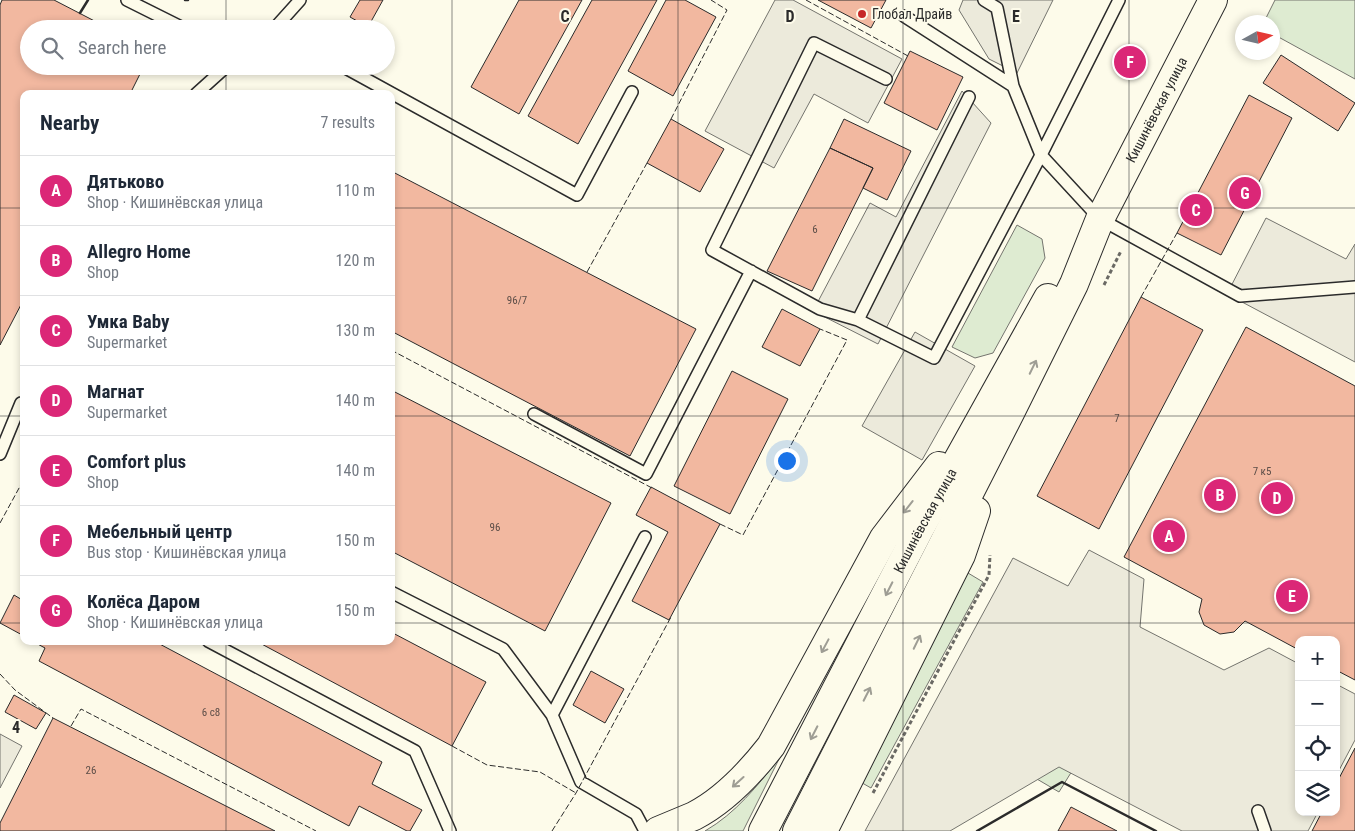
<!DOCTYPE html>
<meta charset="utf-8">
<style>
:root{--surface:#fff;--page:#f2f2f3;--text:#1f2937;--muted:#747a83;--line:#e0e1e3;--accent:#db2777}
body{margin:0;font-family:"Roboto Condensed",sans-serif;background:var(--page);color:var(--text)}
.controls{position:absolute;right:15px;bottom:15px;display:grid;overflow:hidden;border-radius:10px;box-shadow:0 2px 8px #0003}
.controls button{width:45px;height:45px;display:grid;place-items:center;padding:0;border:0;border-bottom:1px solid var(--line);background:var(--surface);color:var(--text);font:25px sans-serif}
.compass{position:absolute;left:1235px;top:15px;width:45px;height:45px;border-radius:50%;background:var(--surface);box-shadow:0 2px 8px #0003;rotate:82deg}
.you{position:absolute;left:786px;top:460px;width:18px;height:18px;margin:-12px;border:4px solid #fff;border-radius:50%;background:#1a73e8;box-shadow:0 0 0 8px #1a73e833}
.badge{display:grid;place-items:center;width:32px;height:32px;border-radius:50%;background:var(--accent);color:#fff;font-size:16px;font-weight:700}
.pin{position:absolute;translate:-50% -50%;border:2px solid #fff;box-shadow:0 1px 5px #0006}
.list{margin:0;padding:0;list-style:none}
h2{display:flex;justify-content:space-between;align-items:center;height:65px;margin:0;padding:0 20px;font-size:21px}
h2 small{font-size:16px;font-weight:400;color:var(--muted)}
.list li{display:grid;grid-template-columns:32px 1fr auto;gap:15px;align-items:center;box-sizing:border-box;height:70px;padding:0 20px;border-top:1px solid var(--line)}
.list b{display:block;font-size:19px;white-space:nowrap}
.list p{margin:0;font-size:16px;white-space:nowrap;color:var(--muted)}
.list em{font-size:16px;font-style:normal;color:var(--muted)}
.icon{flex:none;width:28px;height:28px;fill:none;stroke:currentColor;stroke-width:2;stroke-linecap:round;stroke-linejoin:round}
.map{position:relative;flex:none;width:1355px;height:831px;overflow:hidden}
.search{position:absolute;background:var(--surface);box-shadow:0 2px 8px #0003;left:20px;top:20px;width:375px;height:55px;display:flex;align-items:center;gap:12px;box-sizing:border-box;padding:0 18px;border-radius:28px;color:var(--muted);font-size:19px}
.panel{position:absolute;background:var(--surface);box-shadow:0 2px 8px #0003;left:20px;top:90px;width:375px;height:555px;border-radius:10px}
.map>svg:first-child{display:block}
.green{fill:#deebd1;stroke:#74746e}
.parking{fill:#eceadb;stroke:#74746e}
.building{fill:#f2b8a0;stroke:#2b2b2b}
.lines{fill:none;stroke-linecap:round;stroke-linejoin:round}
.service-casing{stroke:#2b2b2b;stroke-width:14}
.tertiary-casing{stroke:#2b2b2b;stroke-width:30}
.path{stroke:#6a6964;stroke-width:3;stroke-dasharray:4 2.5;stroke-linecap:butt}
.service{stroke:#fdfbea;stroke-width:11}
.tertiary{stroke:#fdfbea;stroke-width:28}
.fence{stroke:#2b2b2b;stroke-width:1;stroke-dasharray:6 2.5;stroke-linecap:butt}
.wall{stroke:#2b2b2b;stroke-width:2.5}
.oneway{stroke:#9e9d94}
.grid{fill:none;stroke:#2b2b2b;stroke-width:1;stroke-opacity:0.55}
.poi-dot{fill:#c62828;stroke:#fdfbea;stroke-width:2}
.labels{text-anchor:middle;stroke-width:4;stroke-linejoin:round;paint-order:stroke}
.number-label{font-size:11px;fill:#5d4e48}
.poi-label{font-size:14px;fill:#2b2b2b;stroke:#fdfbea;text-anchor:start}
.street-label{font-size:14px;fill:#2b2b2b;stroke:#fdfbea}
.grid-label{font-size:16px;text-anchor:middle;font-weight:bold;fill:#2b2b2b;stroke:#fdfbea;stroke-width:4;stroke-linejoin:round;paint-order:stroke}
</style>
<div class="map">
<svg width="1355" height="831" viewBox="0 0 1355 831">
<rect width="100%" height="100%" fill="#fdfbea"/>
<path class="green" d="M1275 0H1355V79L1273 34 1272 22H1264Z
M1017 225 1042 239 1045 258 993 353 975 358 952 347Z
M963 570 983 582 871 788 850 776Z
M1003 731 1072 771 1059 792 991 752Z
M779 759 743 831H705C736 813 757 786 779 759Z"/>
<path class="parking" d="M775 0H793L902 59 868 123 814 94 774 168 705 131Z
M963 0H1053L1017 73 989 59 959 10Z
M962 91 991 123 878 344 813 311 870 203 896 217Z
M1266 218 1346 259 1355 244V362L1227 294Z
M915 332 975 366 922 460 862 426Z
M1089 550 1144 579 1140 627 1224 670 1269 648 1299 664V812H1318L1308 831H1182L1059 767 950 831H865L1013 558 1068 586Z
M1336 684 1355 694V740L1336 776Z
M0 734 22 746 0 788Z"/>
<path class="building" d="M2 0H54L110 29H29V66H144L130 94H24V299L0 345V5Z
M360 0H383L368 27 350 17Z
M519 0H582L519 114 471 87Z
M592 0H657L578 144 528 116Z
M666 0H685L716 17 673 96 628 71Z
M818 0H886L871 28Z
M910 51 963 77 937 130 884 103Z
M1281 55 1355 103 1338 131 1263 83Z
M1249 95 1292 118 1221 255 1177 233Z
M671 119 724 149 700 192 647 163Z
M844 119 911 151 887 200 863 188 873 168 830 148Z
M830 148 873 168 812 291 767 271Z
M391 171 696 329 630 456 391 331Z
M1141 297 1203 330 1099 529 1037 496Z
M782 309 820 329 800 366 762 347Z
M1246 327 1355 386V680L1336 670V640H1299V650L1245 621 1234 632 1220 634 1204 625 1199 612 1202 599 1124 557Z
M732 371 788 399 730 514 674 486Z
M391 390 611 503 545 631 391 551Z
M651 487 720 524 669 620 632 601 668 532 636 515Z
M14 595 24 601V636L0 623Z
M391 632 486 682 452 746 256 641H391Z
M32 641H154L382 762 372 784 422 810 410 831H407L359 806 349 826 39 661 45 648Z
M591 671 624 689 605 723 573 705Z
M14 695 46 713 36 729 5 712Z
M53 718 275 831H0V823Z
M1355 748V831H1312L1322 812H1336V784Z
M1071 807 1117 831H1058Z"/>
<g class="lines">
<g class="service-casing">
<path id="service" d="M127 0 185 29
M984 0 997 8 1013 86 1041 155 1100 219 1240 296 1355 287
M904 16 1013 86
M274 29 300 0
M342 66 577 195 632 92
M886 79 814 43 712 250 820 309 858 320 934 358 1041 155 1119 0
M196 94 227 66
M858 320 969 97
M534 414 646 474 751 271
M0 454 21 403
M391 592 503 649 552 715 581 782 636 814 645 831
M208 641 415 751 450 831
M552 715 645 537
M1258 811 1265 831"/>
</g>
<g class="tertiary-casing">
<g id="tertiary">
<path d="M658 831C670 826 682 821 694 816 725 800 750 773 771 746L884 538 939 466"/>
<path id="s1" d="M763 831 919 530 1048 298"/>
<path id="s2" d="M797 831 1011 411 1074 284 1100 219 1213 0"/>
<path d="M823 831 961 555 976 511"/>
</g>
</g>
<path class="path" d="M1104 285 1121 251
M873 793 989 575 990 555"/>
<use href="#service" class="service"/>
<use href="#tertiary" class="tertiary"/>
<path class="fence" d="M806 0 908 56
M671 119 727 10 711 0
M587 272 647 163
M1141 297 1177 233
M391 350 652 488
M0 523 24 479
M720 524 743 535 847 340 820 329
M0 674 15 690 53 718
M71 726 81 709 316 831
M452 746 487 765 540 772 576 793
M552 831 576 793 671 617"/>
<path class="wall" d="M185 0H188
M80 13 88 0
M977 831 1062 782 1156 831"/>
</g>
<defs><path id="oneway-shaft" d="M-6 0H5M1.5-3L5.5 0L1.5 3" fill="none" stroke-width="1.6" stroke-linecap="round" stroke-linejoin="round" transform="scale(1.25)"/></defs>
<g class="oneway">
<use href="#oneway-shaft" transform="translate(1033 367) rotate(-64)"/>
<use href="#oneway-shaft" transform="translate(908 507) rotate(128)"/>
<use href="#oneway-shaft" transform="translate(889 589) rotate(117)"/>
<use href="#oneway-shaft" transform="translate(917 642) rotate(-64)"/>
<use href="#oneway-shaft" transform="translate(825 646) rotate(118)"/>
<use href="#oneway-shaft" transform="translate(867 694) rotate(-63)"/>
<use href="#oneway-shaft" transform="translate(814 733) rotate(117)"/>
<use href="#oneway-shaft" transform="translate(738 782) rotate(138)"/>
</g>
<path class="grid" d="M226 0V29M452 0V831M678 0V831M903 0V831M1129 0V831M226 66V94M0 208H24M391 208H1355M0 416H24M391 416H1355M0 623H24M391 623H1355M226 641V831"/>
<circle class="poi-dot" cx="862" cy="14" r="5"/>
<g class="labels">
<g class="number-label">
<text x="815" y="233">6</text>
<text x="517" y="304">96/7</text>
<text x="1117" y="422">7</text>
<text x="1262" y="475">7 к5</text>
<text x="495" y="531">96</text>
<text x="211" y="716">6 с8</text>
<text x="91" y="774">26</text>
</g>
<g class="poi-label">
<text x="872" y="19">Глобал Драйв</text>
</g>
<g class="street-label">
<text dy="5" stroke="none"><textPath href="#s2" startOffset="806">Кишинёвская улица</textPath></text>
<text dy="5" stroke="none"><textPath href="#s1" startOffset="350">Кишинёвская улица</textPath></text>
</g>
</g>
<g class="grid-label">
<text x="565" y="22">C</text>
<text x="790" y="22">D</text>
<text x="1016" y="22">E</text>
<text x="16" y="733">4</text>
</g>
</svg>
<div class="controls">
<button>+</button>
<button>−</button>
<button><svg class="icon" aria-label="locate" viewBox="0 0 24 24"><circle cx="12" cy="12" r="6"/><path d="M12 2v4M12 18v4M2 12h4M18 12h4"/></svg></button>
<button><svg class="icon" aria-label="layers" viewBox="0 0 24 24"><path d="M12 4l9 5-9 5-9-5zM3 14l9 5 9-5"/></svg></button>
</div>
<svg class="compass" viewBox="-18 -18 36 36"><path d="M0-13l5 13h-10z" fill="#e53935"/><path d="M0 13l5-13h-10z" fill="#747a83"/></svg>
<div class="you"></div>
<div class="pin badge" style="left:1169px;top:536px">A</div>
<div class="pin badge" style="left:1220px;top:495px">B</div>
<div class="pin badge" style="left:1196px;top:210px">C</div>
<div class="pin badge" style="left:1277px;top:498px">D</div>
<div class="pin badge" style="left:1292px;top:596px">E</div>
<div class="pin badge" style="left:1130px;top:62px">F</div>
<div class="pin badge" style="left:1245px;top:193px">G</div>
<div class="search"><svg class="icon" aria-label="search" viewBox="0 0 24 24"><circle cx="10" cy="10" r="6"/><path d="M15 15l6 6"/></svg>Search here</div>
<section class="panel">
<h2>Nearby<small>7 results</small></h2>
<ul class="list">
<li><span class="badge">A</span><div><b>Дятьково</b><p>Shop · Кишинёвская улица</p></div><em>110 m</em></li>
<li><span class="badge">B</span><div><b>Allegro Home</b><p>Shop</p></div><em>120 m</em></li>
<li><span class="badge">C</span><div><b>Умка Baby</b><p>Supermarket</p></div><em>130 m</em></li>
<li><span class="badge">D</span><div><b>Магнат</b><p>Supermarket</p></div><em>140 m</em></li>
<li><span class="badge">E</span><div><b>Comfort plus</b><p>Shop</p></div><em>140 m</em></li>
<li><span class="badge">F</span><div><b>Мебельный центр</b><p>Bus stop · Кишинёвская улица</p></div><em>150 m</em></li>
<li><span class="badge">G</span><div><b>Колёса Даром</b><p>Shop · Кишинёвская улица</p></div><em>150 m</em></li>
</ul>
</section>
</div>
